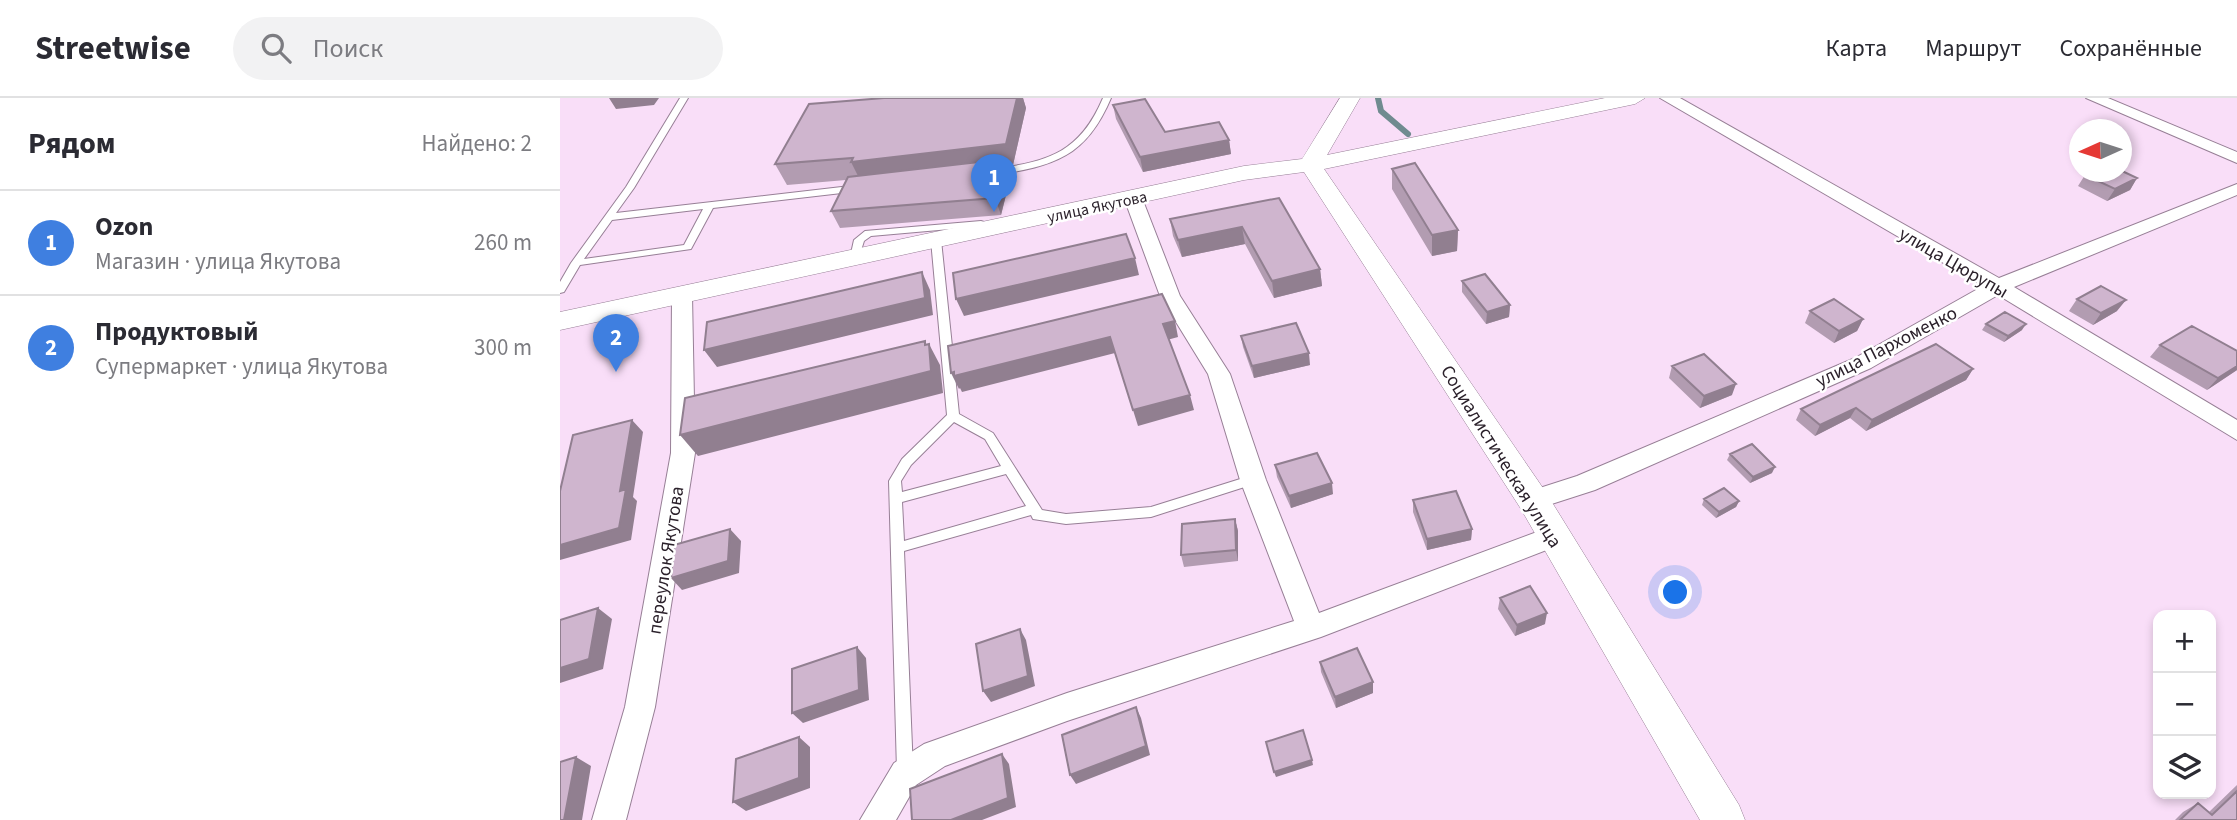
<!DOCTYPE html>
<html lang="ru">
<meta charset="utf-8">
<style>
:root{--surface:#fff;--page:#f2f2f3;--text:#2b2b33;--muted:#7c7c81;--line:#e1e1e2;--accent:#2563eb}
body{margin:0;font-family:"Source Sans 3",sans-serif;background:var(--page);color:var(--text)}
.controls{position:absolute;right:21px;bottom:21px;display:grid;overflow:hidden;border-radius:14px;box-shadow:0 4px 10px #0003}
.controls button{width:63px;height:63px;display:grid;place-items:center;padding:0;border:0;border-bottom:2px solid var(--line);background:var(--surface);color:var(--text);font:35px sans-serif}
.compass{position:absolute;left:1509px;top:21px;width:63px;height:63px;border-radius:50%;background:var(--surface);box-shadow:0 4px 10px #0003;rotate:267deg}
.you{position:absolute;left:1116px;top:495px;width:24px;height:24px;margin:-18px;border:5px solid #fff;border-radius:50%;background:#1a73e8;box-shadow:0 0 0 10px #1a73e833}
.badge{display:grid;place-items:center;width:46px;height:46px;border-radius:50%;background:var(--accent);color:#fff;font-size:23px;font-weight:700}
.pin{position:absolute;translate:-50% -58px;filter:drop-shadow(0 2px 4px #0008)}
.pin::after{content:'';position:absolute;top:37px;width:24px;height:21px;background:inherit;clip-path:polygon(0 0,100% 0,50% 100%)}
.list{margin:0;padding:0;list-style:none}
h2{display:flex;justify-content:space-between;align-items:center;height:91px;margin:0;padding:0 28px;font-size:30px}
h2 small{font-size:23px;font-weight:400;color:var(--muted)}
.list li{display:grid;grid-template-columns:46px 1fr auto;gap:21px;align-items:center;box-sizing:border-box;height:105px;padding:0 28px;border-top:2px solid var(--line)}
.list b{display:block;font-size:26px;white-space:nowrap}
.list p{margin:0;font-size:23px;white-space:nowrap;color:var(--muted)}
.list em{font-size:23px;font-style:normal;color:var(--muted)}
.icon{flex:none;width:38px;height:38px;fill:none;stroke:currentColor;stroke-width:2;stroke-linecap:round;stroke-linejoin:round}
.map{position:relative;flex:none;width:1677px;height:722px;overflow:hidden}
header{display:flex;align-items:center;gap:42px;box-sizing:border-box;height:98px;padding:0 35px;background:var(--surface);border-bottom:2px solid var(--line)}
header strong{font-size:33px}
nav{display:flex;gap:38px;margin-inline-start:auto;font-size:24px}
.search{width:490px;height:63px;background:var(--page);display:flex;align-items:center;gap:18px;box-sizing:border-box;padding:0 24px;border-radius:38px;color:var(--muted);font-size:26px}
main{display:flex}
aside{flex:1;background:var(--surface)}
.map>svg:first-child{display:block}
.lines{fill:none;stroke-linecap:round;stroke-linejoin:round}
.stream{stroke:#708b90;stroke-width:6}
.service-casing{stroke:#977f96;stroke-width:2}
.minor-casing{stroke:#977f96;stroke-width:2}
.tertiary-casing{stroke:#977f96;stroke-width:1}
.service{fill:#fff;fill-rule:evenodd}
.minor{fill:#fff;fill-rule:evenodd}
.tertiary{fill:#fff;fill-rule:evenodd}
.wall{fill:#b29cb1}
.shaded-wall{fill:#917f90}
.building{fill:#cfb5ce;stroke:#917f90;stroke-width:2}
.labels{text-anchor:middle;stroke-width:5;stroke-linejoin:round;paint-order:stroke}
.far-street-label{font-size:16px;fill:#2b212b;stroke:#fff}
.street-label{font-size:19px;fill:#2b212b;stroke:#fff}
</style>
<header>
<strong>Streetwise</strong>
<div class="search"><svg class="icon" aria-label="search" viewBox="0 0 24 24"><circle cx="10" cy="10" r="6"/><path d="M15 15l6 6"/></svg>Поиск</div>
<nav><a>Карта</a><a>Маршрут</a><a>Сохранённые</a></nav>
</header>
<main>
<aside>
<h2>Рядом<small>Найдено: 2</small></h2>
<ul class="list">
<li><span class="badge" style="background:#3f7fe0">1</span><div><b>Ozon</b><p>Магазин · улица Якутова</p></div><em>260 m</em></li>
<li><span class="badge" style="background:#3f7fe0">2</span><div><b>Продуктовый</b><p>Супермаркет · улица Якутова</p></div><em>300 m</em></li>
</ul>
</aside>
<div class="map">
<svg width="1677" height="722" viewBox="0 0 1677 722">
<rect width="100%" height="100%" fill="#f9def8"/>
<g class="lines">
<path class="stream" d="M818 0 821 13 848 36"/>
<g class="service-casing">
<path id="service" d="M120 0H128L74 90 56 115 299 87 303 90 299 93 153 110 131 151 20 167 4 194 0 195V184L11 165 66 89ZM143 111 124 147 24 161 52 122Z
M543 0H551C526 59 494 68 435 77L431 74 435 71C490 63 520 54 543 0Z
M421 123 424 124V128L311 138 304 143 298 162H292L290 160 294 142 305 133Z
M376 139 381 142 399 316 433 335 482 412 506 416 591 409 693 377 697 379 699 382 697 385 591 419 506 426 473 421 471 417 344 453 353 673 351 679 345 681 339 679 337 673 329 383 342 361 387 317 371 142ZM394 324 425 341 441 368 342 394 341 383 351 367ZM446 376 466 408 344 443 342 404Z"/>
</g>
<g class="minor-casing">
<path id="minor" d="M1100 0H1120L1439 180 1677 86V97L1454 189 1677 322V342L1438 197 1311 270 1035 392 973 412 964 409 960 402 964 395 1017 378 1295 260 1423 188Z
M1526 0H1548L1677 54V65Z
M573 95 582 100 620 198 670 276 706 382 759 515 993 428 1002 432 1006 439 1002 446 761 539 507 623 385 668 356 687 336 722H300L334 665 364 646 507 595 734 523 680 382 648 276 600 198 564 100Z
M122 191 132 197 135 355 95 609 66 722H32L65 609 111 355 112 197Z"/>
</g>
<g class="tertiary-casing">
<path id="tertiary" d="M780 0H800L767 57 1045 0H1085L1075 6 764 71 985 393 1179 707 1185 722H1140L961 411 744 74 684 82 0 232V214L684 68 742 61Z"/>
</g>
<use href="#service" class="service"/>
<use href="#minor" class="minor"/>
<use href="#tertiary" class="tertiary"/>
</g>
<path class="wall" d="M324 0H463L466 10 453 67 447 68 451 77 441 117 280 130 271 113 286 82 227 87 215 66Z
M553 7 605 34 669 42 671 56 583 74 556 21Z
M832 71 898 132 897 153 872 158 832 91Z
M1525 77 1577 80 1570 92 1547 103 1518 88Z
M719 100 760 171 762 188 714 200 685 146 622 159 613 138 610 121Z
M902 183 950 207 949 219 926 226 902 194Z
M1517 201 1557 213 1533 227 1509 213Z
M1250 213 1303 221 1297 233 1274 245 1245 225Z
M1426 226 1462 232 1444 244 1422 232Z
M681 238 750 267 694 280 683 249Z
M1600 247 1677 272 1647 292 1590 259Z
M1112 268 1172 297 1140 310 1109 280Z
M1413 271 1406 282 1306 333 1290 320 1255 338 1236 322 1241 311Z
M1170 356 1212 375 1190 385 1167 362Z
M715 367 773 396 731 410 717 379Z
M1144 401 1179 403 1176 409 1156 420 1142 407Z
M853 402 912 431 911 442 867 452 853 414Z
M675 421 678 433V463L624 469 621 457Z
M940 500 985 526 955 538 938 511Z
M760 564 813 584V595L776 610 761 574Z
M1677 687V722H1615L1623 714 1638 705 1649 714Z"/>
<path class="shaded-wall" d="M49 0H99L94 7 56 11Z
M457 0H463L466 10 453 67 447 68 451 77 441 117 435 100 301 84 291 64Z
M669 42 671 56 583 74 580 59Z
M1577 80 1570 92 1547 103 1555 91Z
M682 129 685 146 622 159 618 142Z
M898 132 897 153 872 158V137Z
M575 160 579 177 404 218 396 201Z
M760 171 762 188 714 200 712 183Z
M362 174 370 192 373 217 157 269 144 252Z
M1566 202 1557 213 1533 227 1541 215Z
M950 207 949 219 926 226 927 214Z
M1303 221 1297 233 1274 245 1279 233Z
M615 223 618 239 607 242 603 226Z
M1466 226 1462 232 1444 244 1448 238Z
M550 239 555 255 402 294 400 290 399 291 391 275Z
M365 243 370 254 369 246 380 267 383 295 138 358 120 337 365 247Z
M749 255 750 267 694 280 692 268Z
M1677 268V272L1647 292 1658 280Z
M1413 271 1406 282 1306 333 1312 322Z
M1176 286 1172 297 1140 310 1144 298Z
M630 297 634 312 578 328 573 312Z
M1296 310 1290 320 1255 338 1260 327Z
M72 322 83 334 73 399 77 403 71 442 0 462V447L60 393Z
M1215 369 1212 375 1190 385 1193 379Z
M772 385 773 396 731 410 729 398Z
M1179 403 1176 409 1156 420 1159 414Z
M675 421 678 433V463L676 452Z
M170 431 181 443 179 475 122 492 111 480Z
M912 431 911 442 867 452V441Z
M38 510 52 521 43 571 0 585V570Z
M987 515 985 526 955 538 957 527Z
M460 531 466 542 475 588 431 604 423 593Z
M297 549 306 560 309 602 243 625 232 615Z
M813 584V595L776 610 775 599Z
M576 609 581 620 590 657 516 686 510 677Z
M239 639 250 649V690L186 713 173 704Z
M442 656 449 666 456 709 422 722H391Z
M16 659 31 668 22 722H4Z
M752 662 753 667 716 679 714 674Z"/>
<path class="building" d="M324 0H457L446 46 291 64 293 60 215 66 249 6Z
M585 1 605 34 659 24 669 42 580 59 553 7Z
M445 61 435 100 271 113 288 79Z
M855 65 898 132 872 137 832 71Z
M1562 73 1577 80 1555 91 1525 77 1532 74Z
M719 100 760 171 712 183 682 129 618 142 610 121Z
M566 136 575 160 396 201 393 175Z
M362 174 365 200 144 252 147 224Z
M925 176 950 207 927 214 902 183Z
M1541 188 1566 202 1541 215 1517 201Z
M602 196 615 223 603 226 630 297 573 312 550 239 394 278V274L391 275 388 248Z
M1274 201 1303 221 1279 233 1250 213Z
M1445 214 1466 226 1448 238 1426 226Z
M736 225 749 255 692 268 681 238Z
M1632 228 1677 253V268L1658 280 1600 247Z
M365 243V247L369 246 371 273 120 337 125 300Z
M1376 246 1413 271 1312 322 1296 310 1260 327 1241 311Z
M1144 256 1176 286 1144 298 1112 268Z
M72 322 60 393 66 391 59 430 0 447V393L13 337Z
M1192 346 1215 369 1193 379 1170 356Z
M757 355 772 385 729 398 715 367Z
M1164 390 1179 403 1159 414 1144 401Z
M896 393 912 431 867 441 853 402Z
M675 421 676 452 621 457 622 426Z
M170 431 168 463 111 480 114 447Z
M970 488 987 515 957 527 940 500Z
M38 510 29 561 0 570V522Z
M460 531 468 578 423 593 416 546Z
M297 549 299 592 232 615V571Z
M797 550 813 584 775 599 760 564Z
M576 609 586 648 510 677 502 637Z
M743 632 752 662 714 674 706 644Z
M239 639V680L173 704 176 661Z
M442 656 448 700 391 722H352L350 691Z
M16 659 4 722H0V664Z
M1677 693V722H1620L1638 705 1652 717Z"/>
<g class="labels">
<g class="far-street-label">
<text transform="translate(537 108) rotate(-12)" y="6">улица Якутова</text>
</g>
<g class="street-label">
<text transform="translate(1394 164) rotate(30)" y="7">улица Цюрупы</text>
<text transform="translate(1326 248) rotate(-27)" y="7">улица Пархоменко</text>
<text transform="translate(942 358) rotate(58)" y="7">Социалистическая улица</text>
<text transform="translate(105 462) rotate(-81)" y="7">переулок Якутова</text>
</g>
</g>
</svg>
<div class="controls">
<button>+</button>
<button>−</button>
<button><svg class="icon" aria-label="layers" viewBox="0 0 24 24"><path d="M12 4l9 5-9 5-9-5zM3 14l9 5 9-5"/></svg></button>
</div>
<svg class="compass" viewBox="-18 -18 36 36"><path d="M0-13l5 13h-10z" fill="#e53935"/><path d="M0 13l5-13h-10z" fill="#7c7c81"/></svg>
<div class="you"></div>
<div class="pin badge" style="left:434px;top:114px;background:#3f7fe0">1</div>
<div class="pin badge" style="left:56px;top:274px;background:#3f7fe0">2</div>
</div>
</main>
